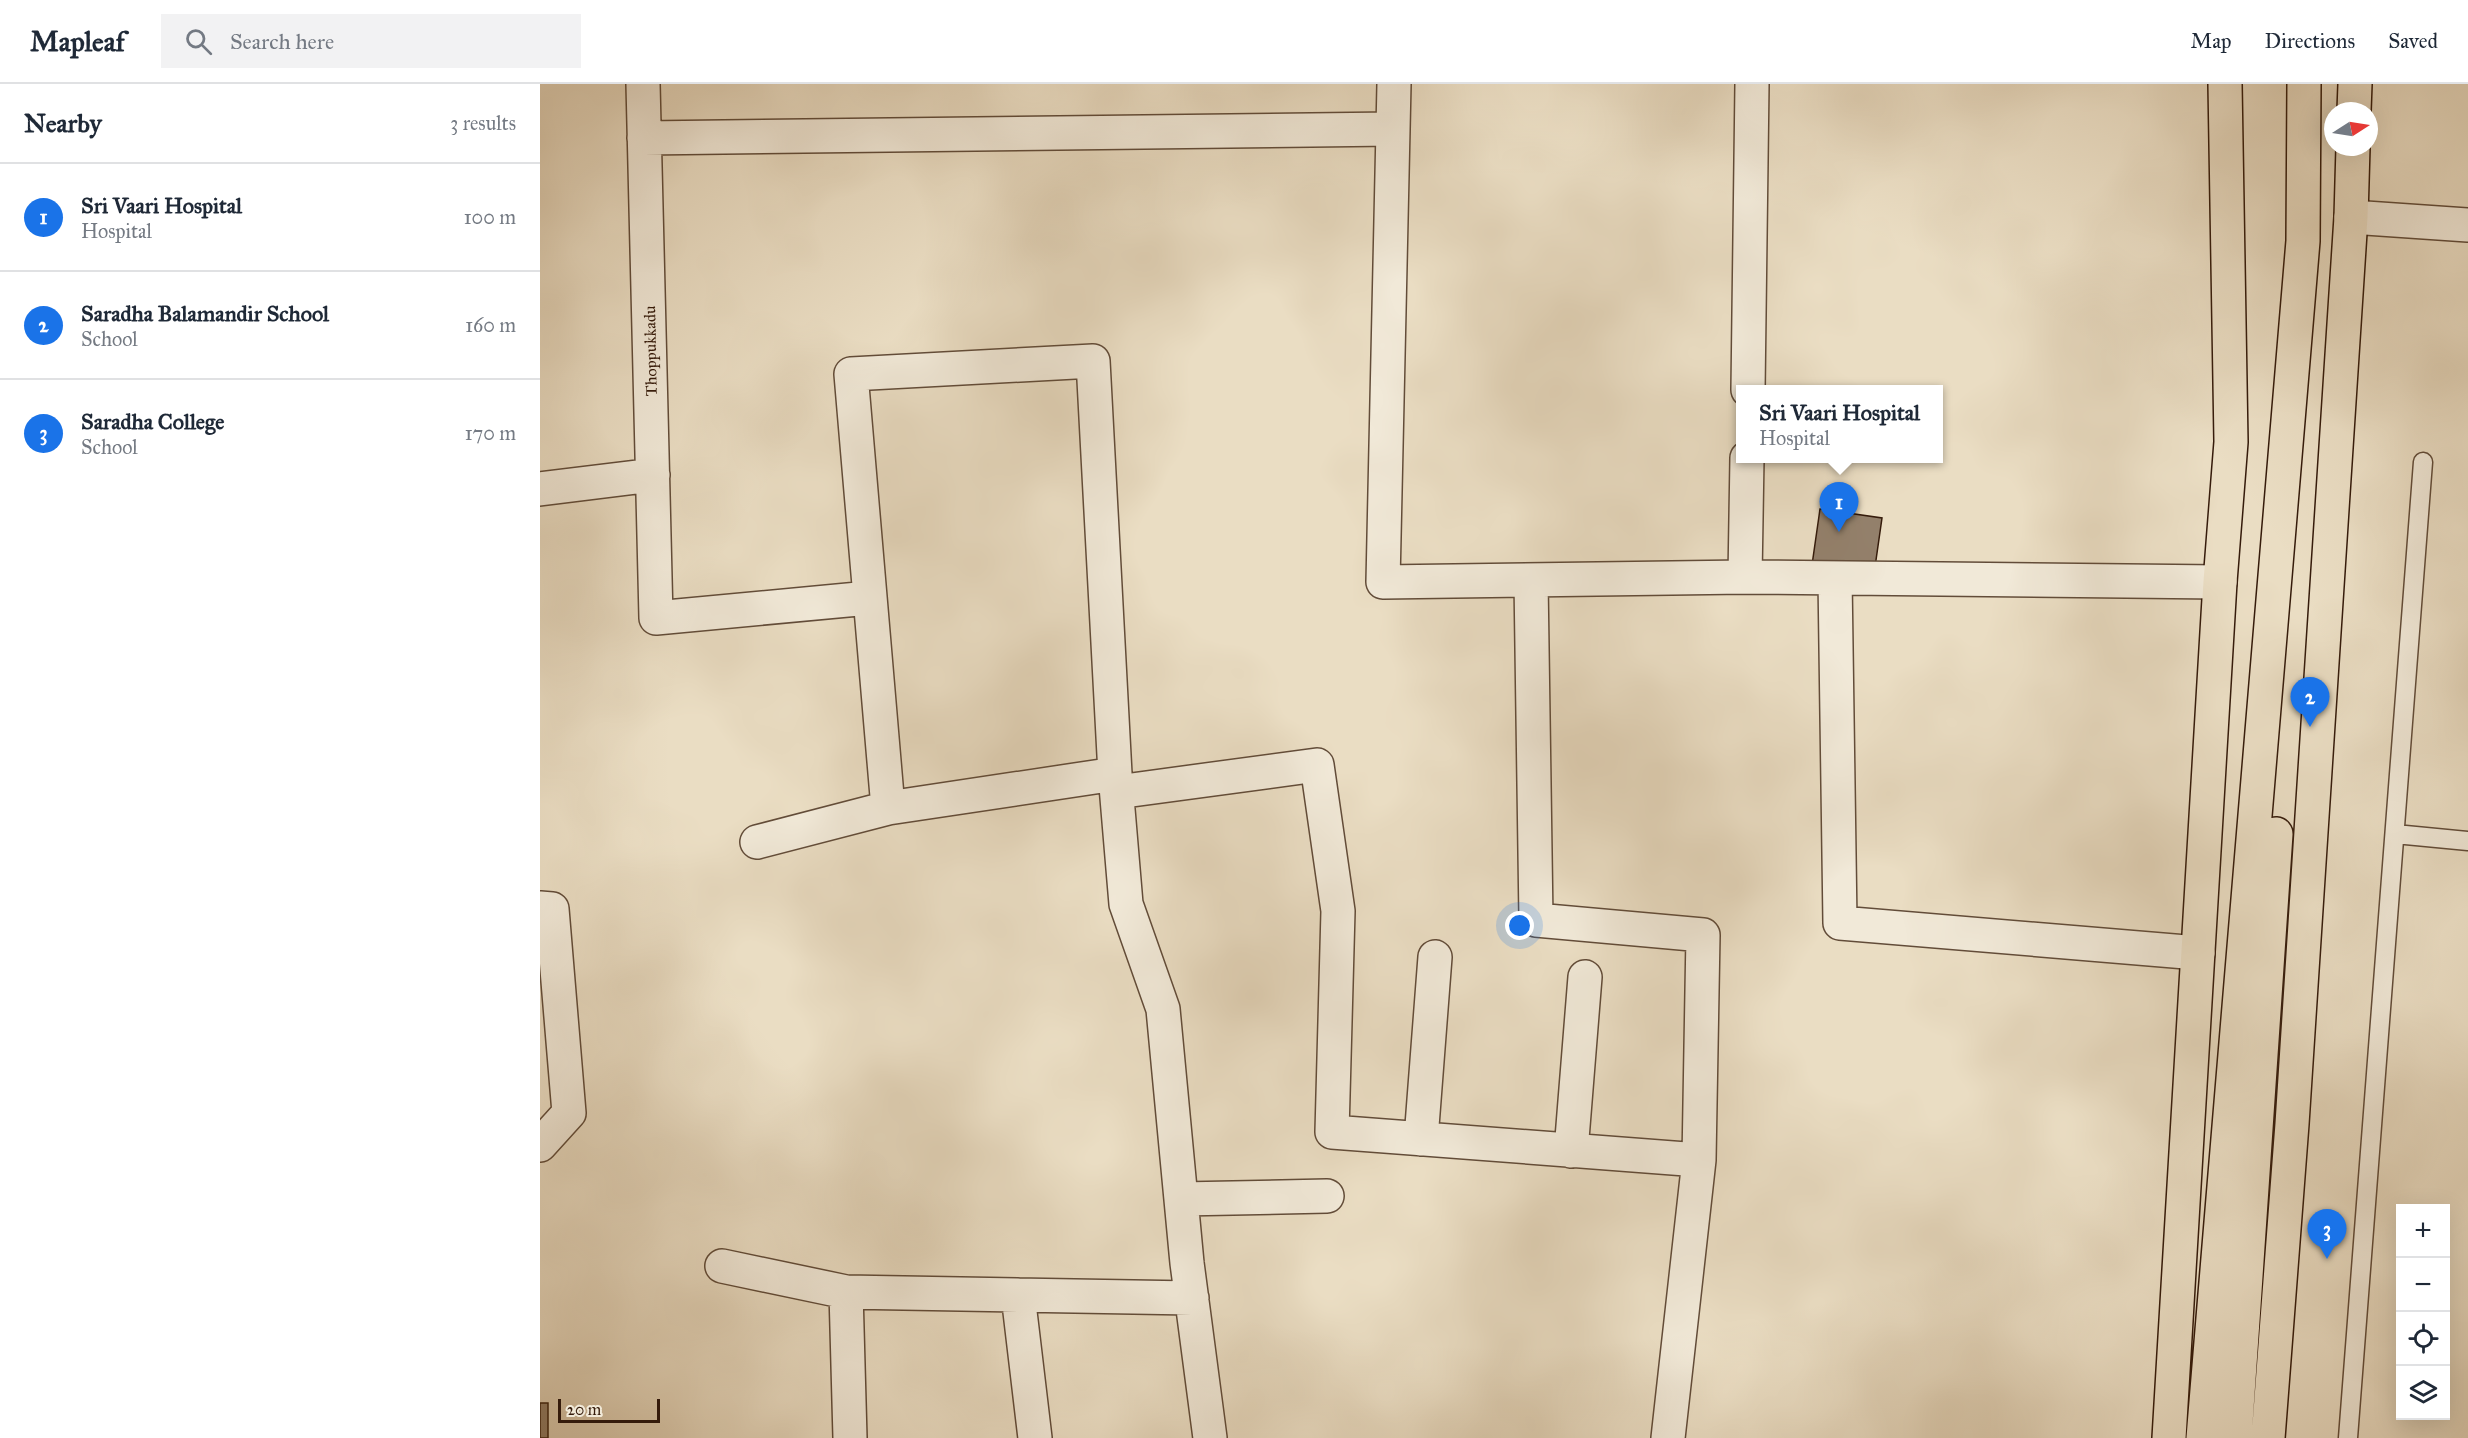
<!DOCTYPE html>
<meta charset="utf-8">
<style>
:root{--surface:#fff;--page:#f2f2f3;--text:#1f2937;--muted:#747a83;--line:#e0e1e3;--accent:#1a73e8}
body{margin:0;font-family:"IM FELL Great Primer",serif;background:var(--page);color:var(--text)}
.controls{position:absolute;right:18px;bottom:18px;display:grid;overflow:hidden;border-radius:0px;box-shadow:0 6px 24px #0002}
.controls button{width:54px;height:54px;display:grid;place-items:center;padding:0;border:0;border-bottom:2px solid var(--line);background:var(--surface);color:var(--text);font:30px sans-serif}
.compass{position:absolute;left:1784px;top:18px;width:54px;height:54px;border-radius:50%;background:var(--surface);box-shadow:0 6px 24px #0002;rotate:78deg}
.scale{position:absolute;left:18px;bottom:15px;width:102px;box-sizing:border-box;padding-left:6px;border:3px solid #351b0b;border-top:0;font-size:16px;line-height:21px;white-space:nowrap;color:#351b0b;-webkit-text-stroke:4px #f1e9d8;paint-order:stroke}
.you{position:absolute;left:980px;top:842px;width:21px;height:21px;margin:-15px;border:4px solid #fff;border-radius:50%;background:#1a73e8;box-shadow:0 0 0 9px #1a73e833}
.badge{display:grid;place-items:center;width:39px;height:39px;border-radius:50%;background:var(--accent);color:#fff;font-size:20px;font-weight:700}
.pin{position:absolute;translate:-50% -50px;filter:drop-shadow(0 2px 3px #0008)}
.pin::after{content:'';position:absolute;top:32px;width:21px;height:18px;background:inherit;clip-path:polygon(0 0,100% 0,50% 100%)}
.popup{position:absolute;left:1196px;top:301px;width:207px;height:78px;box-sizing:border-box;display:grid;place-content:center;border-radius:0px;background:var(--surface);filter:drop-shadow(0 2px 4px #0005);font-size:20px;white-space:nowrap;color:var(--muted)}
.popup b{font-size:22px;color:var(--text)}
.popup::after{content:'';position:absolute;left:50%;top:100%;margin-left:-12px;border:12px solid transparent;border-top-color:var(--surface)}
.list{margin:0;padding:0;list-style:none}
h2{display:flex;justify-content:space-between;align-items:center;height:78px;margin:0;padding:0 24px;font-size:26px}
h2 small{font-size:20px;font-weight:400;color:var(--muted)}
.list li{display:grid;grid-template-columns:39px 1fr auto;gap:18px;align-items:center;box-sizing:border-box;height:108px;padding:0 24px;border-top:2px solid var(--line)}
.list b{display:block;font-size:22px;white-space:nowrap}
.list p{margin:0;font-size:20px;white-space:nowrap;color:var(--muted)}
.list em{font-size:20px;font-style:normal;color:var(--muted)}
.icon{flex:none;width:33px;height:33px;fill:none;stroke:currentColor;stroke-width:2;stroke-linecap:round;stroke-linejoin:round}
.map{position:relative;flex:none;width:1928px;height:1354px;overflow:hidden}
header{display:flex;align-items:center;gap:36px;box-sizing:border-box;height:84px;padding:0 30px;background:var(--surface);border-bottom:2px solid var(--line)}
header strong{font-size:28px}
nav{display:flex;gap:33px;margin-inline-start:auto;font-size:21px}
.search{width:420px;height:54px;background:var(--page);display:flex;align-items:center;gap:15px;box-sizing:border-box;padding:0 21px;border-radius:0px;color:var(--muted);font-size:22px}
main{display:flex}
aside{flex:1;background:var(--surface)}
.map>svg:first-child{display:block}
.building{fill:#93806b;stroke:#351b0b;stroke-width:1.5}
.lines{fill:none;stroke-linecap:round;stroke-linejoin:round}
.lane-casing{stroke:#624c39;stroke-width:21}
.street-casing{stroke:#624c39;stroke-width:36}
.primary-casing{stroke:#351b0b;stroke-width:36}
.lane{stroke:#f1e9d8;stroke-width:18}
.street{stroke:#f1e9d8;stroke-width:33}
.primary{stroke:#eaddc3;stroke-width:33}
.labels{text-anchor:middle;stroke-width:4.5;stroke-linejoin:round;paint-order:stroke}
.street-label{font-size:16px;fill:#351b0b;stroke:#f1e9d8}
</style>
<header>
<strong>Mapleaf</strong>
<div class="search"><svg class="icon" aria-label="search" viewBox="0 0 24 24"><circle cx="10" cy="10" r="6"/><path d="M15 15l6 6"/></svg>Search here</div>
<nav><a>Map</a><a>Directions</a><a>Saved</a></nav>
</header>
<main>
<aside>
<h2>Nearby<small>3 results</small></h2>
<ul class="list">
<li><span class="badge">1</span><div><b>Sri Vaari Hospital</b><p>Hospital</p></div><em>100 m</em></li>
<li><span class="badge">2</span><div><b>Saradha Balamandir School</b><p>School</p></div><em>160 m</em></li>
<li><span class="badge">3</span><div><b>Saradha College</b><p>School</p></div><em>170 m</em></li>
</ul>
</aside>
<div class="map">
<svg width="1928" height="1354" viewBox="0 0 1928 1354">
<rect width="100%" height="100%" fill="#eaddc3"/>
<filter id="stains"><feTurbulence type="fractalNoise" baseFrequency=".00333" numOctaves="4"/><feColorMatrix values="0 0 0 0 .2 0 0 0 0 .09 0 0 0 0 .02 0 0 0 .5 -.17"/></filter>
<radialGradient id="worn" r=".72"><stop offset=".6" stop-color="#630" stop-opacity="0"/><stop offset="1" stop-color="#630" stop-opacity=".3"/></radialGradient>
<path class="building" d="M1280 425 1342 434 1334 490 1272 481Z
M0 1319H8V1354H0Z"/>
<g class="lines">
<g class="lane-casing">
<path id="lane" d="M1855 750 1928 757
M1808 1354 1883 378"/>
</g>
<g class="street-casing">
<path id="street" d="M103 0 116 534 329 514
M854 0 843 498 1205 493 1680 498
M104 54 853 45
M1811 133 1928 141
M1208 306 1212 0
M0 405 113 391
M1205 493 1207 374
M1295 494 1300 839 1658 869
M991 496 996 836 1163 851 1159 1076
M577 708 777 681 798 827 792 1048 1159 1076 1128 1354
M348 724 311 290 553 277 575 690 586 820 623 925 647 1179 670 1354
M217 758 348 724 575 690
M0 824 12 825 29 1029 0 1061
M881 1055 895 873
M1031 1067 1045 893
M641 1115 787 1112
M182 1182 306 1208 652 1214
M306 1208 310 1354
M478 1211 495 1354"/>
</g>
<g class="primary-casing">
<path id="primary" d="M1814 27 1815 0
M1629 1354 1680 498 1691 358 1685 0
M1663 1354 1763 157 1764 0
M1695 1354 1736 750
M1728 1354 1752 1040 1811 133 1813 63"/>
</g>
<use href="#lane" class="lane"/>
<use href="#street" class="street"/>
<use href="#primary" class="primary"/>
</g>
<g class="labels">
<g class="street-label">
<text transform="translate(110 267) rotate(-91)" y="6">Thoppukkadu</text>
</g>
</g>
<rect width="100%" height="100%" filter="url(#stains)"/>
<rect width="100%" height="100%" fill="url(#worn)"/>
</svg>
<div class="controls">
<button>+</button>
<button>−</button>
<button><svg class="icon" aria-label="locate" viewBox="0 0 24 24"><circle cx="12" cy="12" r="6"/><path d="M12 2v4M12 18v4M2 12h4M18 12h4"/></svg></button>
<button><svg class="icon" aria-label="layers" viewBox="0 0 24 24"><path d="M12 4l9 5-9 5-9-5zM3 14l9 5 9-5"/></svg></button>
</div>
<svg class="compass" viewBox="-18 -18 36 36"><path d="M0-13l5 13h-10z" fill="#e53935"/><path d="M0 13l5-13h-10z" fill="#747a83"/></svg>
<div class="scale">20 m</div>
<div class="you"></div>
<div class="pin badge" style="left:1299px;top:448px">1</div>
<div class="popup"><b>Sri Vaari Hospital</b>Hospital</div>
<div class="pin badge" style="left:1770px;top:643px">2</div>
<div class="pin badge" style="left:1787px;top:1175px">3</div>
</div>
</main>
